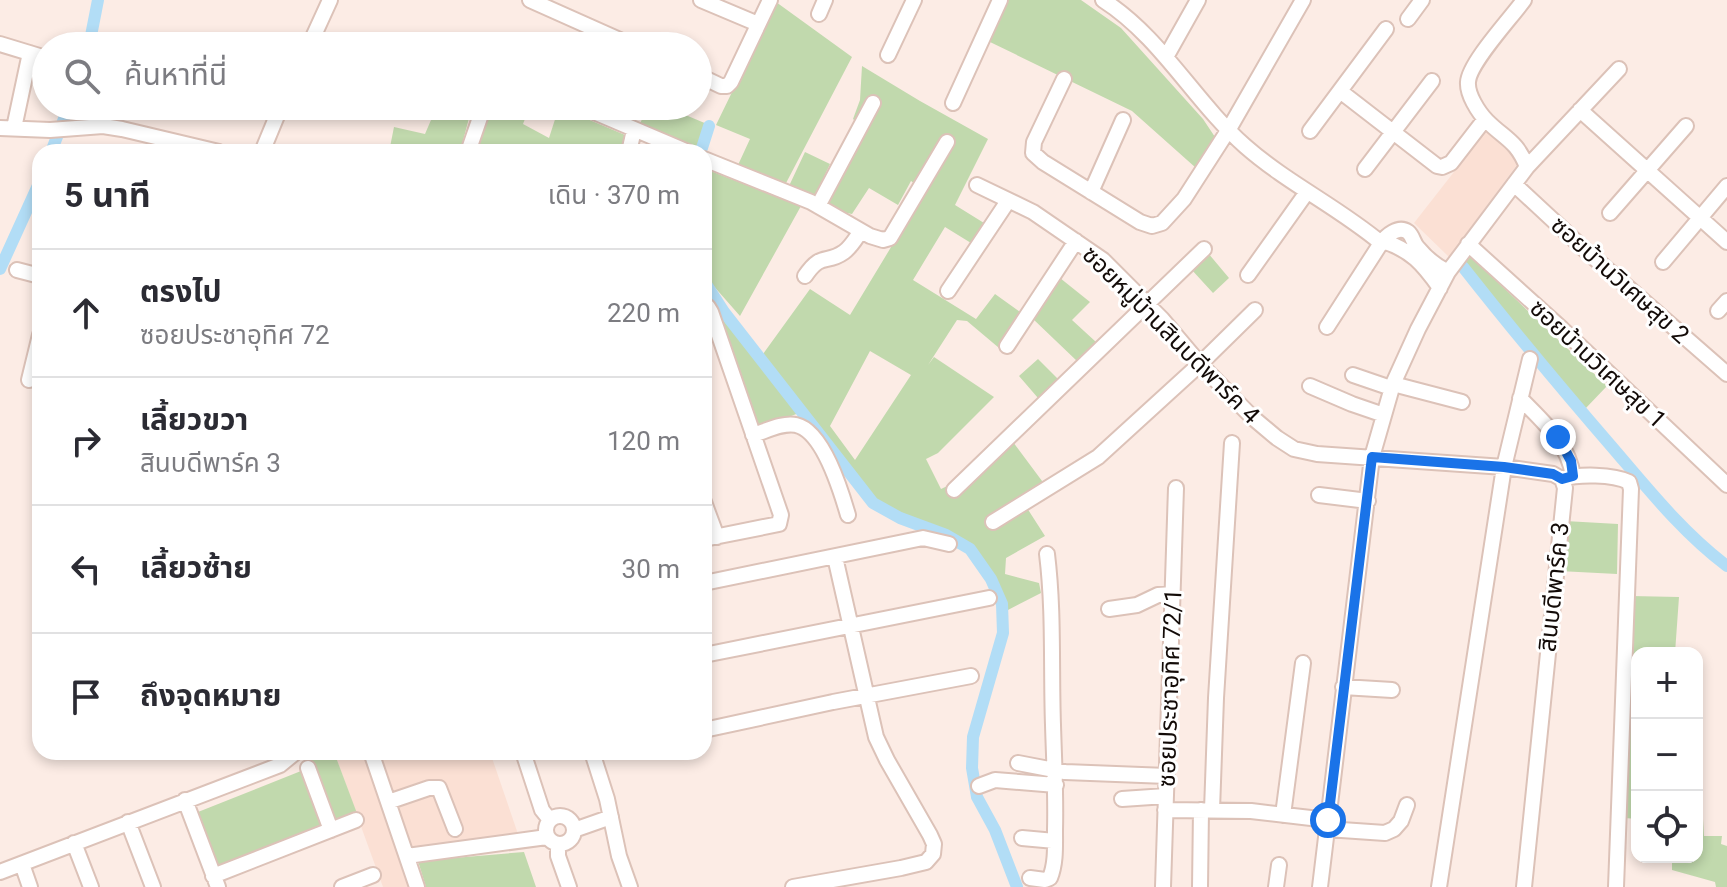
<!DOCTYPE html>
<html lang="th">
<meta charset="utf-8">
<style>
:root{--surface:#fff;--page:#f2f2f3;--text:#2b2b33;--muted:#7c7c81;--line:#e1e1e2}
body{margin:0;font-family:Roboto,"Noto Sans Thai",sans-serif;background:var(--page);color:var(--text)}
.controls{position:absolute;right:24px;bottom:24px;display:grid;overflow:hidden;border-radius:16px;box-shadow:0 4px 12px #0003}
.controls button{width:72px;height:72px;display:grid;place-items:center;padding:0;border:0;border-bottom:2px solid var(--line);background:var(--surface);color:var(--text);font:40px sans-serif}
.stop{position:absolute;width:24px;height:24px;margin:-18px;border:6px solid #1a73e8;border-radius:50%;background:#fff}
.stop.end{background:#1a73e8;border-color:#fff;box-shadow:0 2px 8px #0008}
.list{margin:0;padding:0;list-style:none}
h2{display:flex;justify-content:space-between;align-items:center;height:104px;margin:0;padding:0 32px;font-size:34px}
h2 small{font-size:26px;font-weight:400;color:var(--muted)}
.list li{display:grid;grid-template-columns:52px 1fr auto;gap:24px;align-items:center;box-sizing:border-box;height:128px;padding:0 32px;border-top:2px solid var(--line)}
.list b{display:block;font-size:30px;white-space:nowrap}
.list p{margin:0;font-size:26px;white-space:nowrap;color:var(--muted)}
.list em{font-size:26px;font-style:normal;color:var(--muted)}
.icon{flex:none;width:44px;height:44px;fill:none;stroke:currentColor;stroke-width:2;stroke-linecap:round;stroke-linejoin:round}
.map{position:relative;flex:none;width:1727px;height:887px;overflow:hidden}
.search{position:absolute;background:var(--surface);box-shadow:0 4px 12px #0003;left:32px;top:32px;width:680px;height:88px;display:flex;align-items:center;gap:20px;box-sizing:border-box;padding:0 28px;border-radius:44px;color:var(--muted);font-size:30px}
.panel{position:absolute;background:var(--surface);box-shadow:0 4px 12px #0003;left:32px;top:144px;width:680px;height:616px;border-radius:24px}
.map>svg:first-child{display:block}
.built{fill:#fbe0d4}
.green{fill:#c1d9ad;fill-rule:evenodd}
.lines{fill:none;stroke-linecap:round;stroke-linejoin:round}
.canal{stroke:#b2ddf6;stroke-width:12}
.street-casing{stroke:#dcc2b8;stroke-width:18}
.street{stroke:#fff;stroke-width:14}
.route{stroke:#1a73e8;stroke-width:10}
.labels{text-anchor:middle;stroke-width:6;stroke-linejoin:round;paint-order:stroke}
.street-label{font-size:24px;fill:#130b08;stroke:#fff}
</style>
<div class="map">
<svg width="1727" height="887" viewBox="0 0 1727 887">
<rect width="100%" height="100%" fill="#fcece5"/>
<path class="built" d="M1486 131 1519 162 1449 257 1414 223Z
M334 752H367L414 887H383Z
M380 752H490L519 837 411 847Z"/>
<path class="green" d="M1007 0H1081L1121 28 1203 119 1215 137 1196 168 1132 111 990 42Z
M776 2 852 57 785 185 738 165 750 139 716 125Z
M862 66 920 101 988 139 955 205 984 223 971 243 945 227 913 280 976 319 995 294 1020 312 1004 336 1014 344 1005 353 967 321 957 320 928 365 934 357 994 397 938 453 926 459 941 489 958 481 1013 442 1045 485 986 521 990 527 1027 508 1045 536 1006 558 1005 574 1039 583 1041 593 1006 611 1000 591 987 567 972 547 947 533 895 512 876 502 804 412 763 354 810 289 850 315 925 191 911 181 898 205 869 188 852 214 842 212 825 201 866 130 853 119 860 100ZM870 351 911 375 855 460 830 426Z
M437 106 472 107 460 152H389L394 127 425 134Z
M491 106H530L523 124 549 138 559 107 625 135 621 152H474Z
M649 106H664L707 124 696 151 638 127Z
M805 152 830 164 814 198 789 186Z
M704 170H708L801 206 740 316 704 275Z
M1208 253 1229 278 1213 293 1191 269Z
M1468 254 1607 386 1585 409 1459 266Z
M1060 278 1090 302 1072 320 1096 342 1078 362 1032 318Z
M704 288 709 296 799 413 754 430 704 305Z
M1038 359 1058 379 1038 398 1019 376Z
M1565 521 1618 524 1617 574 1559 571Z
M1631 596 1679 597 1675 653H1637V691H1629Z
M1628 711 1637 719V819L1625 818Z
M320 752H334L358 816 218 867 198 812 301 771Z
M1697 818 1703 819 1704 836H1722L1721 844 1727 846V887H1716L1715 882 1672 870V858L1652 857H1697Z
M524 852 536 887H426L418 861Z"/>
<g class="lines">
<path class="canal" d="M89 46 98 0
M702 148 709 126
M51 152 69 106
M1463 267C1511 328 1561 388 1612 447 1648 489 1683 533 1727 566
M0 269 40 181
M704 281 724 312 873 503 900 518 946 535 970 549 991 579 1002 604 1003 633 973 737 972 768 977 797 995 830 1017 887"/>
<g class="street-casing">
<path id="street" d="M530 0 633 46
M701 0 758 24
M1103 0C1161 37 1194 101 1245 146 1287 183 1338 207 1381 243L1327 327
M819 14 825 0
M1408 19 1422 0
M0 44 46 58
M309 46 330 0
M888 55 914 0
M1166 57 1198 0
M698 75 721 86H727L731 82 770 0
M1064 79 1034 142 1033 153 1043 162 1140 222 1152 226 1162 223 1184 199 1229 129 1303 0
M1340 91 1437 166 1442 167 1451 163 1485 119
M953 103 1000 0
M580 106 688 152
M1580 110 1727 242
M0 128 50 130 103 126 122 129 219 152
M14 128 30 53
M1310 131 1386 29
M262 152 281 106
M468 152 484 106
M629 152 634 130
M704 159 811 202 870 236 883 240 890 238 947 142
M1527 167 1619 69
M1365 169 1432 81
M1514 184 1584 249 1727 374
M977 185 1033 212 1103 260 1162 319 1200 364 1252 417 1277 438 1294 449 1317 454 1504 467 1553 474 1562 479 1565 488 1524 887
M1091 192 1123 120
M818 206 873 103
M1610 213 1686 126
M1383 241C1411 250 1423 264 1440 288
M1381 243C1386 236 1398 225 1408 232 1413 236 1413 243 1418 248 1427 259 1436 266 1448 272
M1468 244 1562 329 1727 485
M1663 262 1727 186
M17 270 40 276
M1248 275 1307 192
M805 276C822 251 826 265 844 252 851 247 856 238 861 231
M948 291 1008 201
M704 307H708L711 312 781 515 779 524 704 539
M1718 311 1727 301
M1007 346 1076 241
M1353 375 1391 388
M29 380 40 335
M1393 384 1462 402
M1310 386 1352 404 1384 415
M1520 398C1543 422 1568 442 1573 476
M753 435C766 431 783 422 796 425 823 431 841 491 848 515
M1562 479C1578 474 1613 474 1629 482L1631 489 1616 887
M954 490 1204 249
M1319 495 1368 501
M704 502 717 537
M993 522 1098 457 1200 364 1255 310
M704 583 923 538 949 544
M1109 609 1137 605 1158 595 1173 594
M704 655 989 598
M1343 687 1392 690
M704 730 833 702 971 676
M371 752 417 887
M523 752 542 810 550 820
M592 752 607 799 619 856 630 887
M1018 763 1065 772 1167 776
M308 768 331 830
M979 786 995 780 1056 785
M1122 799 1166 796
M185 800 218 887
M388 802 429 788H439L455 829
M1165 810 1251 811 1328 820
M1212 810 1216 698 1232 443
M1283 815 1303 663
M546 830a14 14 0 1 1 28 0a14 14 0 1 1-28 0Z
M128 822 153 887
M1327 829 1385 833 1394 829 1401 821 1407 805
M574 830 611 817
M1022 838 1055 841
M74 843 91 887
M558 844V856L569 887
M407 856 547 837
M22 864 30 887
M0 872 280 765 296 752
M213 876 356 820
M1030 878 1045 880 1050 878C1056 863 1055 846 1055 830 1056 795 1054 760 1053 725 1051 668 1054 611 1047 554
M342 887 373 875
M793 887 901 868 926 862 933 854 934 844 930 835 887 760 876 737 835 557
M1163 887 1176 488
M1200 887 1201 810
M1276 887 1279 865
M1320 887 1372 457 1393 384 1418 329 1448 272 1527 167C1517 141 1505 139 1487 121 1478 112 1467 94 1468 82 1469 63 1511 18 1524 0
M1439 887 1504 467 1530 359"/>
</g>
<use href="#street" class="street"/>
</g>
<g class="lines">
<path class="route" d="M1328 820 1372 457 1504 467 1553 474 1562 479 1573 476 1571 461 1558 437"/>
</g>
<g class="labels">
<g class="street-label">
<text transform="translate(1620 280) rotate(42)" y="8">ซอยบ้านวิเศษสุข 2</text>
<text transform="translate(1171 335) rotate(45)" y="8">ซอยหมู่บ้านสินบดีพาร์ค 4</text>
<text transform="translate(1598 364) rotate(43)" y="8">ซอยบ้านวิเศษสุข 1</text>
<text transform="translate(1554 587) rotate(-84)" y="8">สินบดีพาร์ค 3</text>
<text transform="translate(1170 688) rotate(-88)" y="8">ซอยประชาอุทิศ 72/1</text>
</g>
</g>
</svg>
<div class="controls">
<button>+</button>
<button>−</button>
<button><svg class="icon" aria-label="locate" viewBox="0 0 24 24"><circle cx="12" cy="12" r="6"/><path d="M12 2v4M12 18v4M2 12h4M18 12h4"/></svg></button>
</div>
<div class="stop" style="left:1328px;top:820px"></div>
<div class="stop end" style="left:1558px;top:437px"></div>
<div class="search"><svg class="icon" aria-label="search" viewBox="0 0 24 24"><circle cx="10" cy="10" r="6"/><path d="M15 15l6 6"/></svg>ค้นหาที่นี่</div>
<section class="panel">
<h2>5 นาที<small>เดิน · 370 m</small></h2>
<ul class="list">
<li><svg class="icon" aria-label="ahead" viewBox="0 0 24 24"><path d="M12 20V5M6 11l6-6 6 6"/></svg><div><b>ตรงไป</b><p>ซอยประชาอุทิศ 72</p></div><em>220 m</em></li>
<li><svg class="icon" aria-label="right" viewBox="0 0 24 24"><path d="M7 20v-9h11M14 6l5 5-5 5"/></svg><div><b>เลี้ยวขวา</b><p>สินบดีพาร์ค 3</p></div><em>120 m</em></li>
<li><svg class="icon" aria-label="left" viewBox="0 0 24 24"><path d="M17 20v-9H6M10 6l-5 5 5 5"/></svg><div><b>เลี้ยวซ้าย</b></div><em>30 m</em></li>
<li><svg class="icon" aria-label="arrive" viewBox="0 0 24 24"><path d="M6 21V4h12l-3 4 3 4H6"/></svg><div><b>ถึงจุดหมาย</b></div></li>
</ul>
</section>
</div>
